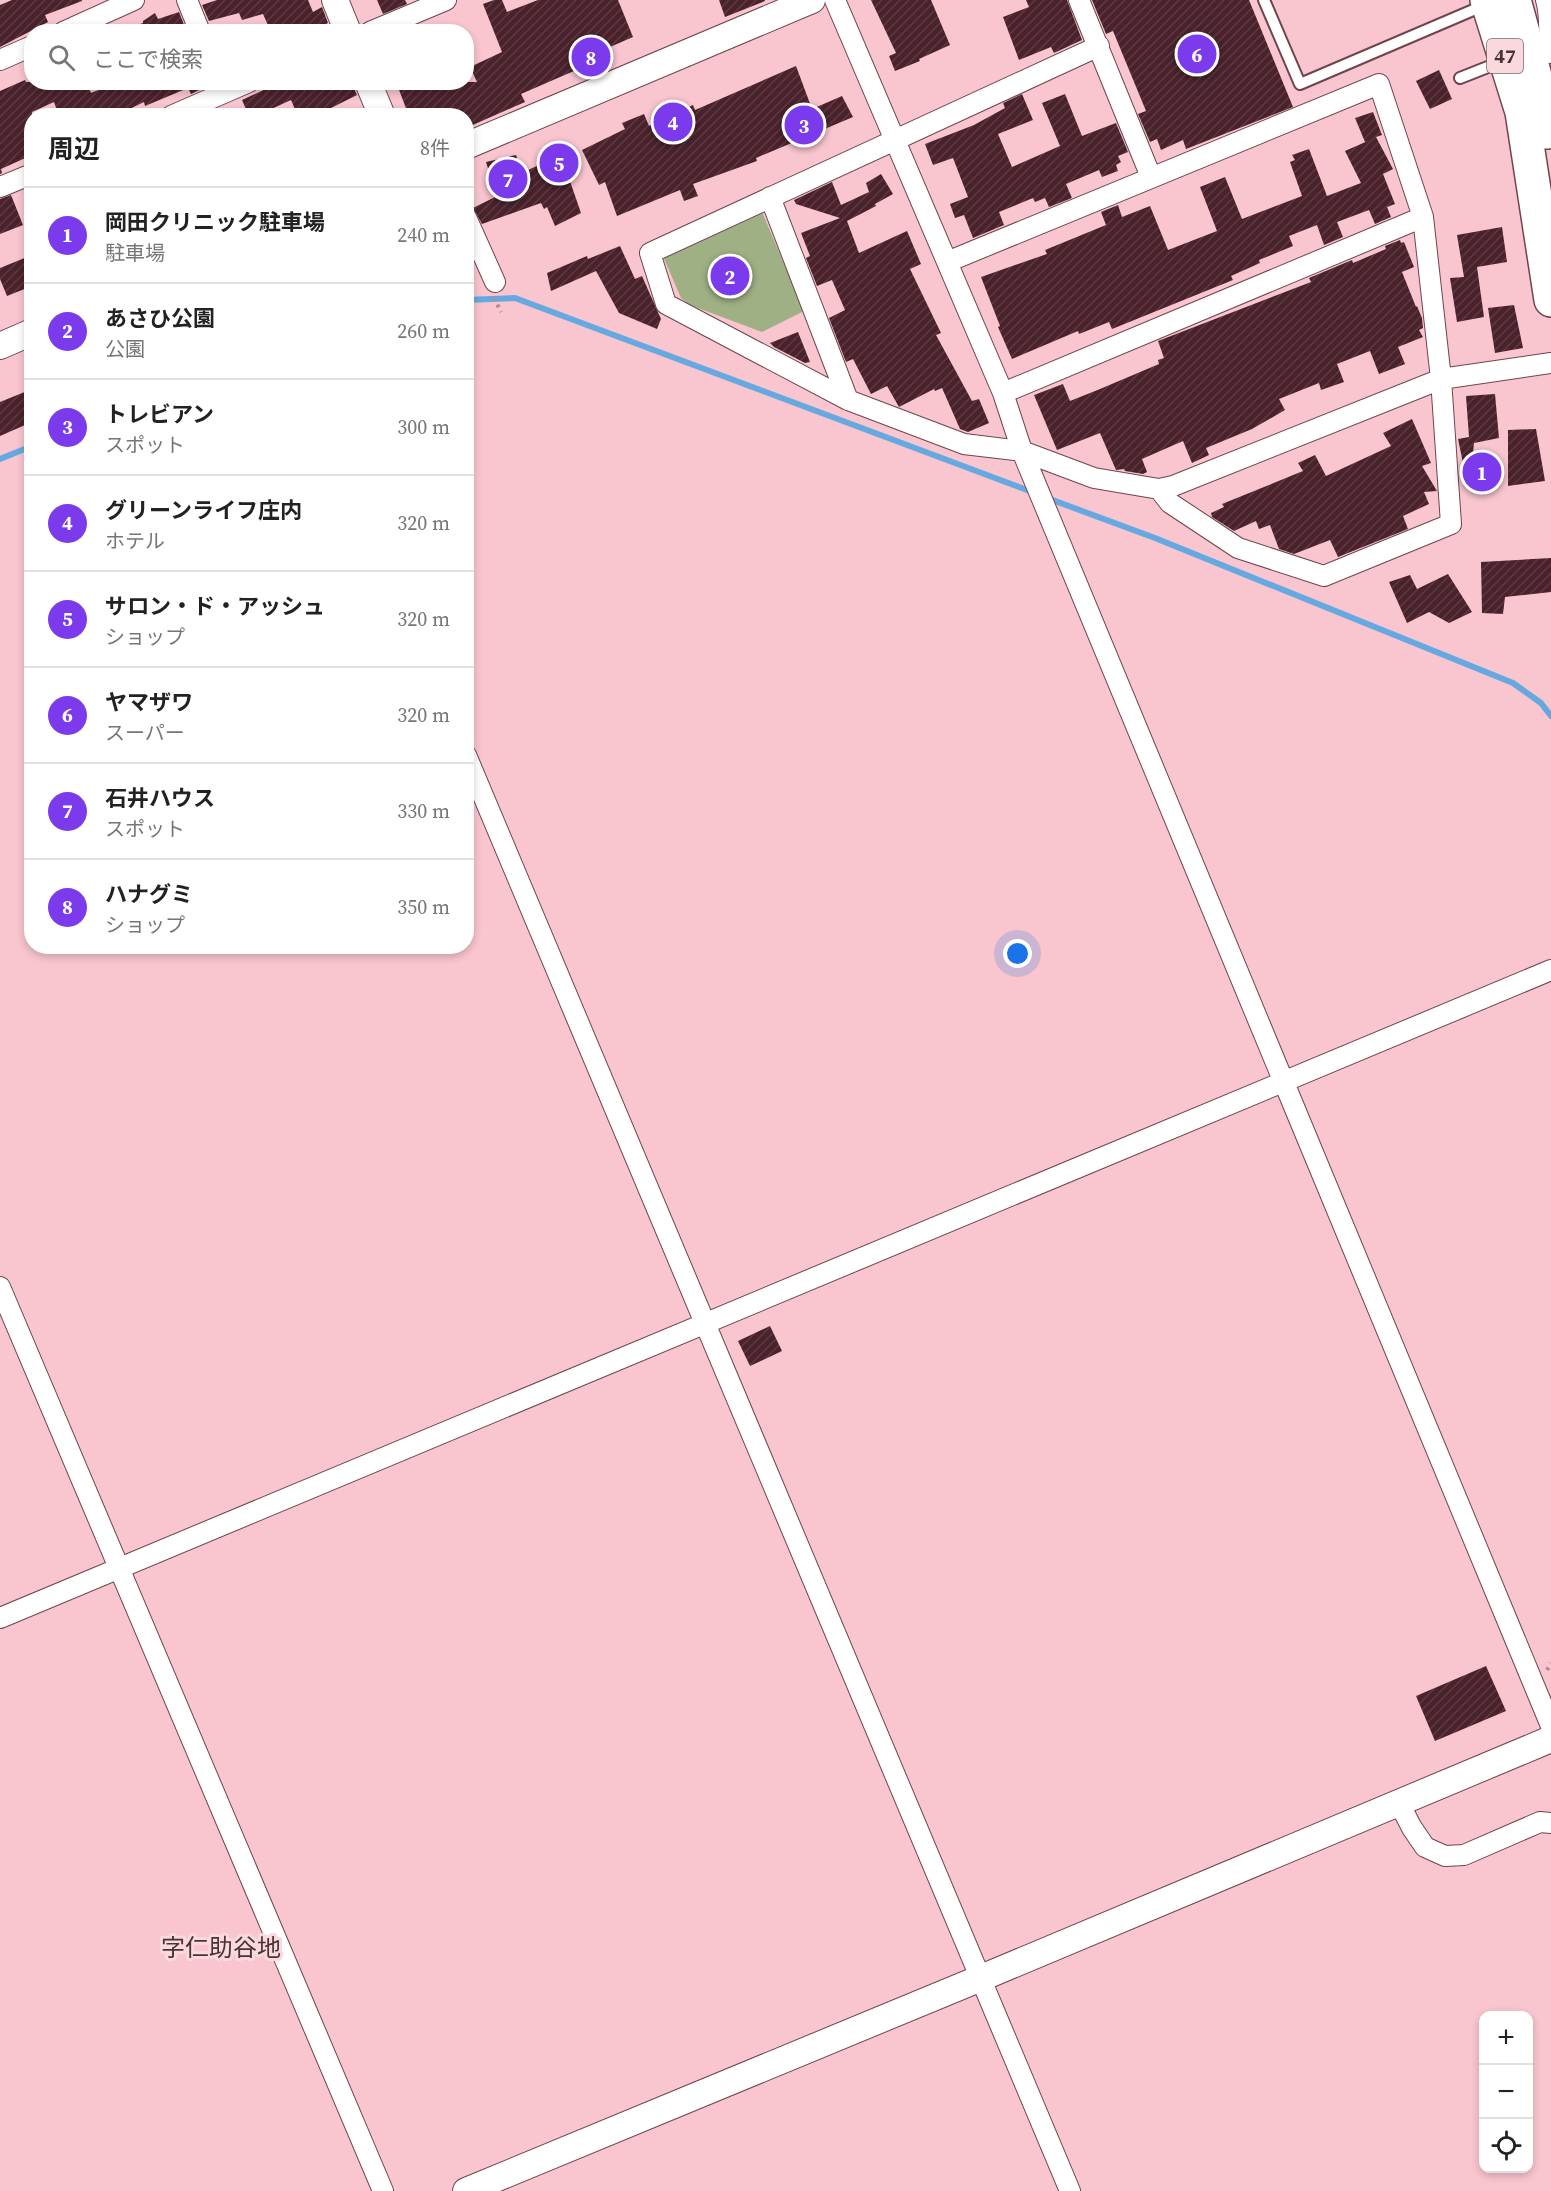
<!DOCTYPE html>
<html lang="ja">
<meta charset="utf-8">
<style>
:root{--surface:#fff;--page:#f6f6f6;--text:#222;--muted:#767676;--line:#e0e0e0;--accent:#7c3aed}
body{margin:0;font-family:"Source Serif 4","Noto Sans JP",serif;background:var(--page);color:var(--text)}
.controls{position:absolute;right:18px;bottom:18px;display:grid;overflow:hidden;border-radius:12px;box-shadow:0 3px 9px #0003}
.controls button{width:54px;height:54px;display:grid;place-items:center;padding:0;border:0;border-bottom:2px solid var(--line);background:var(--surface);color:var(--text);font:30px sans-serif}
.you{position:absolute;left:1018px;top:954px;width:21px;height:21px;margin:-15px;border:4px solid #fff;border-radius:50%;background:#1a73e8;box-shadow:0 0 0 9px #1a73e833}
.badge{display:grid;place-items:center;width:39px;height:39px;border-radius:50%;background:var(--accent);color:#fff;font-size:20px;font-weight:700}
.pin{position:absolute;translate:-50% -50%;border:3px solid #fff;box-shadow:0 2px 6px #0006}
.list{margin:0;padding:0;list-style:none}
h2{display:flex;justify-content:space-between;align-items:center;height:78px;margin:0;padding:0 24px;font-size:26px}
h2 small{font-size:20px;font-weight:400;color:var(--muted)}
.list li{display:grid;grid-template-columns:39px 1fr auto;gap:18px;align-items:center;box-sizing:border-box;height:96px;padding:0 24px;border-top:2px solid var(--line)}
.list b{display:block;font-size:22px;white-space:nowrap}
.list p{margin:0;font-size:20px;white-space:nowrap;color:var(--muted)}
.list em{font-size:20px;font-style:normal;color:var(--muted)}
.icon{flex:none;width:33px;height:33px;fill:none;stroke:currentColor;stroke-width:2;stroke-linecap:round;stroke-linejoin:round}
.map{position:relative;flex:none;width:1551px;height:2191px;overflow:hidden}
.search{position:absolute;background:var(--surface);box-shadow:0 3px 9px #0003;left:24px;top:24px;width:450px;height:66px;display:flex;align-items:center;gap:15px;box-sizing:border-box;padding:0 21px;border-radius:24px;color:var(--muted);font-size:22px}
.panel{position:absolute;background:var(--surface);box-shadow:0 3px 9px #0003;left:24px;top:108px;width:450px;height:846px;border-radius:24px}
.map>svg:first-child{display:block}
.green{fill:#9fb084}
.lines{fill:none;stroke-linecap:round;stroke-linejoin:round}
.stream{stroke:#66a9e1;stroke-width:6}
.building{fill:url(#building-hatch)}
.service-casing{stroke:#6f444e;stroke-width:14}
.minor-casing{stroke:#6f444e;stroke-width:22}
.tertiary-casing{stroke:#6f444e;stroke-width:28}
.trunk-casing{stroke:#6f444e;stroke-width:36}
.path{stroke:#b38b93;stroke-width:4;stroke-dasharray:3 4.5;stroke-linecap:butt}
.service{stroke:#fff;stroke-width:10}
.minor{stroke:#fff;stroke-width:20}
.tertiary{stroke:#fff;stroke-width:26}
.trunk{stroke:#fff;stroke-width:33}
.labels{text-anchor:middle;stroke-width:6;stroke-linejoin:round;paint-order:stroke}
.shield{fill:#f9d8de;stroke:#7d6469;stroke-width:1.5}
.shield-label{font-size:20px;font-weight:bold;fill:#483337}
.quarter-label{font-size:24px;fill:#483337;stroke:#f9d8de}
</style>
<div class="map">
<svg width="1551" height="2191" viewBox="0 0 1551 2191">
<defs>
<pattern id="building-hatch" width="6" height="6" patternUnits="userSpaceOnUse" patternTransform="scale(1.5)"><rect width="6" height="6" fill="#4a222c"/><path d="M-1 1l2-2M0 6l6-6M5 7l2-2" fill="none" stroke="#5d3a43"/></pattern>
</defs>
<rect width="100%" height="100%" fill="#f9c5cf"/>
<path class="green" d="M757 200 804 311 762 332 690 305 681 298 662 254Z"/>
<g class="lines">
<path class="stream" d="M466 300 515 298 1035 493
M0 459 32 446
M1047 498 1155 538 1513 683 1541 703 1551 716"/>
</g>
<path class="building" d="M12 0H82V1L45 15 48 22 0 47V5Z
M217 0H308L313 12 322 7 328 23 320 27 319 32H271L263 14 242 20 239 13 209 21 202 5Z
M377 0H405L407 4 383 14Z
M494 0H502L507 12 538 0H618L633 37 587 57 590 64 521 94 525 102 466 128V116H409L396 82H477L470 67 502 52 483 4Z
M719 0H765V1L725 17Z
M871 0H931L950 45 919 59 920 61 895 71 889 56 896 53Z
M1026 0H1067L1082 40 1054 53 1051 47 1019 60 1003 17 1029 7Z
M1092 0H1249L1293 107 1186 149 1183 140 1161 150 1157 139 1150 142 1138 114 1146 111 1113 31 1106 34Z
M179 12 187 32H130L129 28 143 23V21L155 13 158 19Z
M796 66 812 109 842 96 853 117 756 158 757 161 693 184 698 196 684 201 680 190 617 216 605 182 599 185 582 150 625 129 622 123 644 114 649 126 693 105 695 110Z
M1439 70 1452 99 1430 109 1416 81Z
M25 80 26 82H87L91 93 118 82H204L206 87 191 94 188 88 145 106 144 102 115 116H59L54 102 32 112V155L1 169 2 173 0 174V91Z
M281 82H351L357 95 327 110 330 116H298L291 100 256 116H249L242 100Z
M1022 94 1033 120 998 134 1012 167 1060 146 1042 103 1065 94 1082 136 1116 123 1128 152 1118 156 1121 162 1116 165 1118 171 1102 177 1099 170 1066 184 1072 198 1049 207 1045 198 1035 202 1033 198 999 212 1004 225 973 238 964 215 955 218 950 204 968 197 953 158 933 165 925 144 974 125 1005 108 1003 103Z
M1373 112 1382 135 1376 137 1393 169 1383 174 1395 204 1387 207 1391 217 1375 224 1369 210 1337 222 1343 237 1324 245 1317 225 1289 236 1293 246 1259 260 1260 263 1231 276 1233 280 1112 329 1109 322 1079 334 1078 331 1012 359 998 327 1000 326 981 277 1047 254 1045 250 1106 225 1101 212 1118 205 1122 217 1150 206 1168 250 1217 231 1200 187 1225 177 1242 219 1302 196 1290 162 1295 160 1292 155 1309 149 1327 196 1361 183 1345 151 1370 140 1365 142 1355 118Z
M516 155 522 173 547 161 550 167 563 161 581 213 555 226 547 207 544 209 541 203 482 224 473 208 497 196 486 162Z
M881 174 893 194 875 204 876 206 847 221 859 253 907 231 921 264 910 269 941 333 936 335 972 401 979 399 989 423 968 432 960 429 942 388 935 391 934 389 899 407 887 386 871 394 853 359 846 362 829 318 845 310 832 280 817 286 806 258 810 256 801 233 840 218 796 204 794 200 832 182 841 205 869 192 866 183Z
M11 195 23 225 0 234V199Z
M1502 227 1507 262 1477 267 1484 317 1457 322 1450 278 1464 277 1457 235Z
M1400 240 1401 243 1404 242 1414 267 1402 272 1416 307 1417 306 1422 318 1423 328 1419 330 1423 337 1398 347 1405 364 1379 374 1370 351 1337 364 1344 382 1321 390 1319 383 1279 399 1285 410 1252 429 1206 448 1209 455 1192 463 1183 441 1142 459 1147 472 1143 474 1125 471 1124 469 1116 470 1100 433 1057 450 1034 395 1063 384 1070 401 1100 389 1159 364 1158 360 1164 358 1158 341 1311 282 1309 278 1352 260 1353 263 1386 249 1385 246Z
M620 246 635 279 642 276 661 319 657 329 619 313 596 271 551 291 547 273 587 256 588 259Z
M32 255V286L7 296 0 279V268Z
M1514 305 1523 348 1495 353 1488 308Z
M798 332 810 362 805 363 774 347 770 343Z
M32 389V422L0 436V402Z
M1495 394 1499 438 1474 443 1470 482H1467L1458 439 1469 437 1466 396Z
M1412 419 1431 463 1422 466 1437 491 1424 492 1429 504 1403 516 1408 529 1338 557 1330 540 1294 554 1279 549 1270 525 1259 529 1256 521 1234 531 1212 517 1211 513 1224 507 1222 504 1303 471 1298 463 1315 455 1326 476 1391 446 1383 433Z
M1536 429 1545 481 1508 486V430Z
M1551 558V592L1505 597 1503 614 1482 613 1481 562Z
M1448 574 1472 612 1449 623 1429 612 1407 623 1389 582 1410 575 1417 589Z
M770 1326 782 1351 750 1366 738 1341Z
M1486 1666 1506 1711 1435 1741 1416 1696Z"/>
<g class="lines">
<g class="service-casing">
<path id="service" d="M1264 0 1300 84 1485 5
M1460 78 1503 61"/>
</g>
<g class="minor-casing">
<path id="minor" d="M187 0 200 32
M835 0 1003 393 1022 451 1551 1726
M1079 0 1151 177
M1546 0C1551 17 1548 35 1551 53
M63 32 134 0
M370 32 446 0
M1099 46 650 253 666 304 848 400 964 444 1022 451 1094 478 1159 489 1173 486 1441 379 1551 363
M0 60 32 46
M171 116 249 82
M0 187 32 174
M770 197 848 400
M466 217 495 282
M947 262 1379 84 1423 217 1441 379 1451 524 1324 576 1238 548 1170 503 1159 489
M1003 393 1423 217
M466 755 1070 2191
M0 1287 383 2191
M0 1618 1551 970
M1399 1803 1412 1828 1425 1847 1445 1856 1464 1855 1540 1822 1551 1823"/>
</g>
<g class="tertiary-casing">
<path id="tertiary" d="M335 0 348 32
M368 82 382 116
M466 146 812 0
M0 346 32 332
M466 2191 981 1978 1551 1739"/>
</g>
<g class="trunk-casing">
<path id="trunk" d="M1487 0 1522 112 1551 300
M1514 0 1540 94 1547 132"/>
</g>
<path class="path" d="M494 298 501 312
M1547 1670 1551 1663"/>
<use href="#service" class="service"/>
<use href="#minor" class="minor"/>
<use href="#tertiary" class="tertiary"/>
<use href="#trunk" class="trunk"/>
</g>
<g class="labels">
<rect class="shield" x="1487" y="39" width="36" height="34" rx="4.5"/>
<g class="shield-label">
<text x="1505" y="63">47</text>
</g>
<g class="quarter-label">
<text x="221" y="1956">字仁助谷地</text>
</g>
</g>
</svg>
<div class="controls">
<button>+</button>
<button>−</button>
<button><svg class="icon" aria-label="locate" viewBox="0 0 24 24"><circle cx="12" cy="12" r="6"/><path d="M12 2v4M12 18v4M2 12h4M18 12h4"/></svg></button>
</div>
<div class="you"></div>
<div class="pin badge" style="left:1482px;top:472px">1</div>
<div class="pin badge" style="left:730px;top:276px">2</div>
<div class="pin badge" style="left:804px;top:125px">3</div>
<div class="pin badge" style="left:673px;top:122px">4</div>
<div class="pin badge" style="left:559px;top:163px">5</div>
<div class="pin badge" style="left:1197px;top:54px">6</div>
<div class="pin badge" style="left:508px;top:179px">7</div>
<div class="pin badge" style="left:591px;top:57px">8</div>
<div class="search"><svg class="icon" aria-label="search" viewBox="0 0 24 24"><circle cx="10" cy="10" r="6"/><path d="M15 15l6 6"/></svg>ここで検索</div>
<section class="panel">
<h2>周辺<small>8件</small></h2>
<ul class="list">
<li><span class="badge">1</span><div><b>岡田クリニック駐車場</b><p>駐車場</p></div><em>240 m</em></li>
<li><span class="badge">2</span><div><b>あさひ公園</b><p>公園</p></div><em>260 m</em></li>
<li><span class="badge">3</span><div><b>トレビアン</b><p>スポット</p></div><em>300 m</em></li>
<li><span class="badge">4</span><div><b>グリーンライフ庄内</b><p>ホテル</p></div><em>320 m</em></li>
<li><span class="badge">5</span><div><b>サロン・ド・アッシュ</b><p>ショップ</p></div><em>320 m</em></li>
<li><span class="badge">6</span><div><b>ヤマザワ</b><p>スーパー</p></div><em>320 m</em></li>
<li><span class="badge">7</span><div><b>石井ハウス</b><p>スポット</p></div><em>330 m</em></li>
<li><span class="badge">8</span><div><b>ハナグミ</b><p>ショップ</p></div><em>350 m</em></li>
</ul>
</section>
</div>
